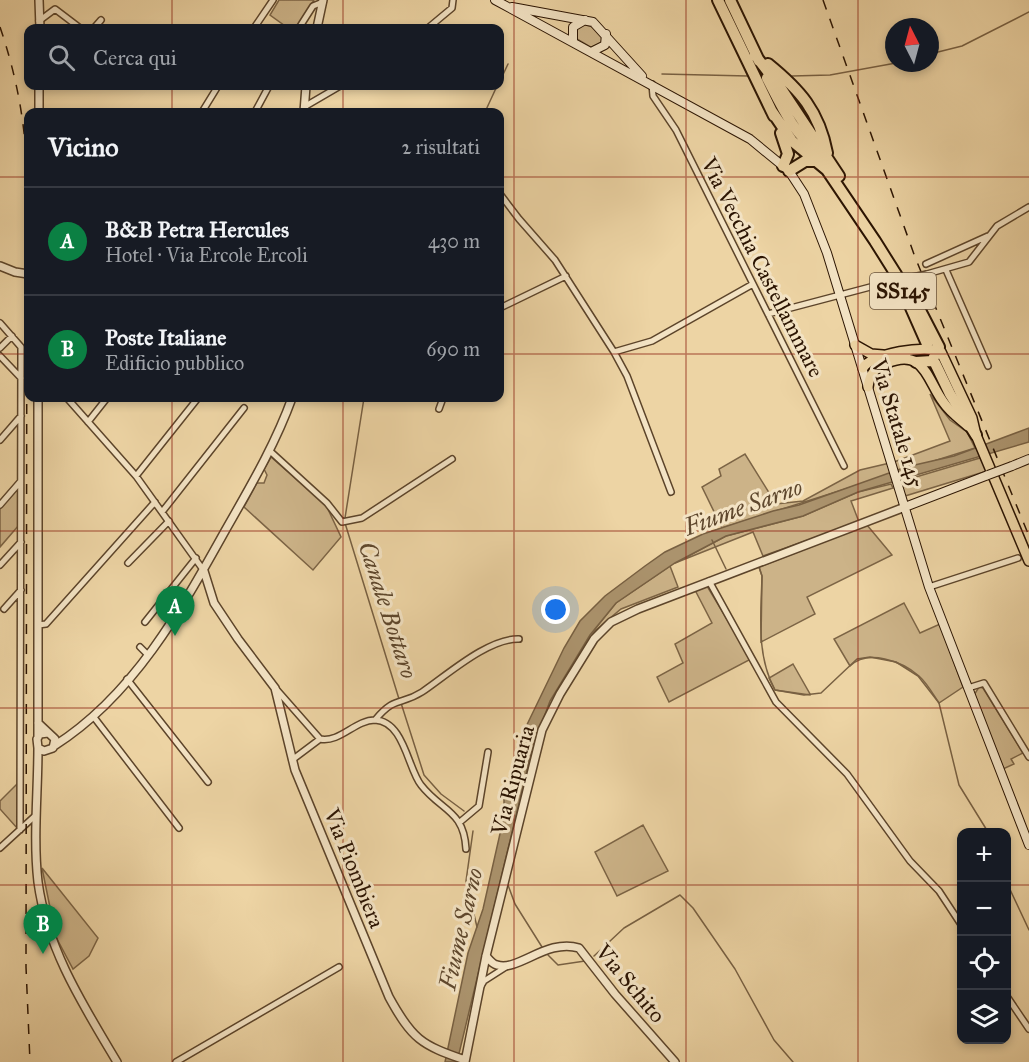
<!DOCTYPE html>
<html lang="it">
<meta charset="utf-8">
<style>
:root{--surface:#171b24;--page:#20242c;--text:#f1f3f6;--muted:#9ea1a6;--line:#363941;--accent:#0b8043}
body{margin:0;font-family:"IM FELL Great Primer",serif;background:var(--page);color:var(--text)}
.controls{position:absolute;right:18px;bottom:18px;display:grid;overflow:hidden;border-radius:12px;box-shadow:0 3px 9px #0003}
.controls button{width:54px;height:54px;display:grid;place-items:center;padding:0;border:0;border-bottom:2px solid var(--line);background:var(--surface);color:var(--text);font:30px sans-serif}
.compass{position:absolute;left:885px;top:18px;width:54px;height:54px;border-radius:50%;background:var(--surface);box-shadow:0 3px 9px #0003;rotate:354deg}
.you{position:absolute;left:556px;top:610px;width:21px;height:21px;margin:-15px;border:4px solid #fff;border-radius:50%;background:#1a73e8;box-shadow:0 0 0 9px #1a73e833}
.badge{display:grid;place-items:center;width:39px;height:39px;border-radius:50%;background:var(--accent);color:#fff;font-size:20px;font-weight:700}
.pin{position:absolute;translate:-50% -50px;filter:drop-shadow(0 2px 3px #0008)}
.pin::after{content:'';position:absolute;top:32px;width:21px;height:18px;background:inherit;clip-path:polygon(0 0,100% 0,50% 100%)}
.list{margin:0;padding:0;list-style:none}
h2{display:flex;justify-content:space-between;align-items:center;height:78px;margin:0;padding:0 24px;font-size:26px}
h2 small{font-size:20px;font-weight:400;color:var(--muted)}
.list li{display:grid;grid-template-columns:39px 1fr auto;gap:18px;align-items:center;box-sizing:border-box;height:108px;padding:0 24px;border-top:2px solid var(--line)}
.list b{display:block;font-size:22px;white-space:nowrap}
.list p{margin:0;font-size:20px;white-space:nowrap;color:var(--muted)}
.list em{font-size:20px;font-style:normal;color:var(--muted)}
.icon{flex:none;width:33px;height:33px;fill:none;stroke:currentColor;stroke-width:2;stroke-linecap:round;stroke-linejoin:round}
.map{position:relative;flex:none;width:1029px;height:1062px;overflow:hidden}
.search{position:absolute;background:var(--surface);box-shadow:0 3px 9px #0003;left:24px;top:24px;width:480px;height:66px;display:flex;align-items:center;gap:15px;box-sizing:border-box;padding:0 21px;border-radius:12px;color:var(--muted);font-size:22px}
.panel{position:absolute;background:var(--surface);box-shadow:0 3px 9px #0003;left:24px;top:108px;width:480px;height:294px;border-radius:12px}
.map>svg:first-child{display:block}
.green{fill:#ccb388;stroke:#7c6445;stroke-width:1.5}
.water{fill:#ab936d;stroke:#786042;stroke-width:1.5}
.lines{fill:none;stroke-linecap:round;stroke-linejoin:round}
.stream{stroke:#786042;stroke-width:1.5}
.minor-casing{stroke:#5c442a;stroke-width:8}
.tertiary-casing{stroke:#5c442a;stroke-width:10}
.secondary-casing{stroke:#2b1402;stroke-width:10}
.trunk-casing{stroke:#2b1402;stroke-width:12}
.motorway-casing{stroke:#2b1402;stroke-width:14}
.minor{stroke:#f3e3c4;stroke-width:5}
.tertiary{stroke:#f3e3c4;stroke-width:7}
.secondary{stroke:#f3e3c4;stroke-width:8}
.trunk{stroke:#edd4a4;stroke-width:9}
.motorway{stroke:#edd4a4;stroke-width:10}
.rail{stroke:#2b1402;stroke-width:1.5;stroke-dasharray:10 10;stroke-linecap:butt}
.minor-bridge-casing{stroke:#5c442a;stroke-width:8;stroke-linecap:butt}
.secondary-bridge-casing{stroke:#2b1402;stroke-width:10;stroke-linecap:butt}
.minor-bridge{stroke:#f3e3c4;stroke-width:5}
.secondary-bridge{stroke:#f3e3c4;stroke-width:8}
.grid{fill:none;stroke:#8f2418;stroke-width:1.5;stroke-opacity:0.55}
.labels{text-anchor:middle;stroke-width:6;stroke-linejoin:round;paint-order:stroke}
.shield{fill:#f3e3c4;stroke:#67523c;stroke-width:1.5}
.shield-label{font-size:21px;font-weight:bold;fill:#2b1402}
.street-label{font-size:22px;fill:#2b1402;stroke:#f3e3c4}
.water-label{font-size:24px;font-style:italic;fill:#5e472d;stroke:#f3e3c4}
</style>
<div class="map">
<svg width="1029" height="1062" viewBox="0 0 1029 1062">
<rect width="100%" height="100%" fill="#edd4a4"/>
<filter id="stains"><feTurbulence type="fractalNoise" baseFrequency=".00333" numOctaves="4"/><feColorMatrix values="0 0 0 0 .2 0 0 0 0 .09 0 0 0 0 .02 0 0 0 .5 -.17"/></filter>
<radialGradient id="worn" r=".72"><stop offset=".6" stop-color="#630" stop-opacity="0"/><stop offset="1" stop-color="#630" stop-opacity=".3"/></radialGradient>
<path class="green" d="M279 0H314L297 28H288L270 15Z
M583 24 593 27 603 38 602 44 592 48 577 39 575 29Z
M930 394 950 420 967 432 975 448 722 528 702 487 721 476 719 469 745 454 776 504 803 501 860 470 894 462 950 441Z
M271 457 326 505 341 537 313 570 244 507 257 483H264L267 475 264 469Z
M980 458 987 471 905 496 899 482Z
M891 484 893 488 851 501 859 522 763 556 753 532 675 563 726 536 803 516 858 492Z
M19 486V525L0 547V508Z
M867 525 892 555 807 597 815 614 761 642 762 576 759 567Z
M670 566 678 587 621 609 590 635 616 603Z
M707 586 751 659 669 702 657 677 683 663 675 644 712 623 695 590Z
M904 603 920 633 940 624 963 687 939 703C933 694 927 683 919 676 902 661 868 649 850 666L834 639Z
M793 664 810 694V695L775 690 769 678Z
M979 687 983 688 1023 753 1011 759 1014 764 1003 769 974 695Z
M19 782V824L17 828 0 809V801Z
M643 825 668 871 617 896 595 852Z
M42 868 98 938 89 956 73 969 56 937Z"/>
<path class="water" d="M1029 428V442L858 492 803 516 726 536 675 563 616 603 590 635 550 701 532 749 457 1062H445L468 953 483 909 504 816V796L522 735 564 648 580 621 605 596 645 566 665 552 703 534 773 511 799 505 906 467 954 456Z"/>
<g class="lines">
<path class="stream" d="M930 54 962 46 1029 12
M662 74 748 76
M792 76 830 75 896 63
M500 81 508 64
M485 112 497 86
M345 518 364 398
M345 523 399 699
M712 540 726 569
M759 567 762 576C761 615 756 655 775 690L804 695 821 693 857 659 870 657 896 662 918 676 939 703 959 785 988 832
M401 703 424 775 441 794 464 811
M473 831 466 881 477 927
M1006 881 1029 930
M508 885 515 904 542 947
M548 955 558 965 585 961
M594 956 624 928 680 895 693 908 735 969 774 1040 793 1062"/>
<g class="minor-casing">
<path id="minor" d="M39 21 55 9 80 28
M94 28 101 20
M254 28 273 0
M299 28 313 6 323 2
M428 28 452 8 453 0
M652 84 653 96 676 130 844 466
M304 107 340 86
M202 112 218 86
M255 112 269 86
M500 194 519 219 555 260 614 352 627 376 671 492
M926 264 988 236
M946 270 988 366
M927 274 969 262 997 226 1029 207
M500 308 566 276
M768 314 893 281
M0 323 21 347 20 830
M0 348 12 336
M614 352 652 341 753 284
M0 356 21 378
M67 398 136 476 204 571
M439 409 443 398
M88 422 107 398
M0 440 21 416
M270 451 327 503 342 522 362 518 452 459
M136 476 198 398
M0 505 20 482
M162 512 244 408
M128 563 169 521
M0 565 21 542
M709 581 776 702 847 774 910 861 939 891 962 926
M929 587 1018 558
M4 609 21 590
M145 622 196 558
M38 625 46 624 155 502
M140 647 148 655
M127 679 208 782
M968 688 984 683 1029 757
M276 689 320 739C340 743 355 720 375 720 404 721 408 769 421 785 441 811 464 810 466 849
M93 716 179 828
M375 720C396 695 400 706 422 692 446 676 488 638 519 639
M292 760 320 739
M460 822 479 806 488 752
M0 848 36 815
M481 986 484 981 509 965
M1006 995 1029 1029
M176 1062 339 967"/>
</g>
<g class="tertiary-casing">
<path id="tertiary" d="M39 0 40 28
M317 28 323 0
M39 112V86
M304 112 306 86
M0 266 15 272 28 274
M204 571 214 603 238 639 275 688 295 770 389 997C412 1039 421 1045 465 1060
M38 723 55 739 53 748 44 751 38 748 37 739 40 734 48 733
M38 736V398
M54 746C133 696 181 610 225 531 250 487 275 445 292 398
M38 748C38 792 33 838 38 882 47 949 83 1005 117 1062
M486 956C489 959 492 964 497 965 518 972 547 938 579 948L615 994 675 1062
M465 1062 486 956 542 730 560 694 594 639 611 622 638 609 905 507"/>
</g>
<g class="secondary-casing">
<path id="secondary" d="M495 0 750 139 789 171 804 194 827 253 929 587 1029 845
M512 7 593 22 642 76
M573 42V27L585 20
M591 52 605 45 606 34
M1012 466 1029 459
M905 507 988 475"/>
</g>
<g class="trunk-casing">
<path id="trunk" d="M855 345 871 354 883 355
M863 368C871 354 927 344 941 352L972 418 976 435 1029 561
M868 387C870 373 874 369 887 363 925 347 927 381 944 403 950 412 960 419 968 426"/>
</g>
<g class="motorway-casing">
<path id="motorway" d="M718 0 774 116
M730 0 759 61
M755 55 782 90 839 176
M768 64C800 90 819 111 827 153
M767 78C781 105 794 135 820 153
M771 110 792 141 827 170 875 241 897 276 927 344
M781 133 788 154 783 166
M789 171 805 161H818
M909 289 939 347 932 361 916 362
M935 363 950 394 976 435"/>
</g>
<use href="#minor" class="minor"/>
<use href="#tertiary" class="tertiary"/>
<use href="#secondary" class="secondary"/>
<use href="#trunk" class="trunk"/>
<use href="#motorway" class="motorway"/>
<path class="rail" d="M823 0 915 257 1029 536
M0 27C17 77 26 126 27 178L26 967 30 1062"/>
<g class="minor-bridge-casing">
<path id="minor-bridge" d="M893 281 927 274"/>
</g>
<g class="secondary-bridge-casing">
<path id="secondary-bridge" d="M988 475 1012 466"/>
</g>
<use href="#minor-bridge" class="minor-bridge"/>
<use href="#secondary-bridge" class="secondary-bridge"/>
</g>
<path class="grid" d="M172 0V28M343 0V28M514 0V1062M686 0V1062M858 0V1062M172 86V112M343 86V112M0 177H28M500 177H1029M0 354H28M500 354H1029M172 398V1062M343 398V1062M0 531H1029M0 708H1029M0 885H962M1006 885H1029"/>
<g class="labels">
<rect class="shield" x="870" y="273" width="66" height="36" rx="4.5"/>
<g class="shield-label">
<text x="903" y="298">SS145</text>
</g>
<g class="street-label">
<text transform="translate(763 267) rotate(63)" y="8">Via Vecchia Castellammare</text>
<text transform="translate(898 423) rotate(73)" y="8">Via Statale 145</text>
<text transform="translate(512 780) rotate(-75)" y="8">Via Ripuaria</text>
<text transform="translate(355 868) rotate(68)" y="8">Via Piombiera</text>
<text transform="translate(631 983) rotate(50)" y="8">Via Schito</text>
</g>
<g class="water-label">
<text transform="translate(743 507) rotate(-20)" y="8">Fiume Sarno</text>
<text transform="translate(388 610) rotate(72)" y="8">Canale Bottaro</text>
<text transform="translate(461 929) rotate(-77)" y="8">Fiume Sarno</text>
</g>
</g>
<rect width="100%" height="100%" filter="url(#stains)"/>
<rect width="100%" height="100%" fill="url(#worn)"/>
</svg>
<div class="controls">
<button>+</button>
<button>−</button>
<button><svg class="icon" aria-label="locate" viewBox="0 0 24 24"><circle cx="12" cy="12" r="6"/><path d="M12 2v4M12 18v4M2 12h4M18 12h4"/></svg></button>
<button><svg class="icon" aria-label="layers" viewBox="0 0 24 24"><path d="M12 4l9 5-9 5-9-5zM3 14l9 5 9-5"/></svg></button>
</div>
<svg class="compass" viewBox="-18 -18 36 36"><path d="M0-13l5 13h-10z" fill="#e53935"/><path d="M0 13l5-13h-10z" fill="#9ea1a6"/></svg>
<div class="you"></div>
<div class="pin badge" style="left:175px;top:636px">A</div>
<div class="pin badge" style="left:43px;top:954px">B</div>
<div class="search"><svg class="icon" aria-label="search" viewBox="0 0 24 24"><circle cx="10" cy="10" r="6"/><path d="M15 15l6 6"/></svg>Cerca qui</div>
<section class="panel">
<h2>Vicino<small>2 risultati</small></h2>
<ul class="list">
<li><span class="badge">A</span><div><b>B&amp;B Petra Hercules</b><p>Hotel · Via Ercole Ercoli</p></div><em>430 m</em></li>
<li><span class="badge">B</span><div><b>Poste Italiane</b><p>Edificio pubblico</p></div><em>690 m</em></li>
</ul>
</section>
</div>
